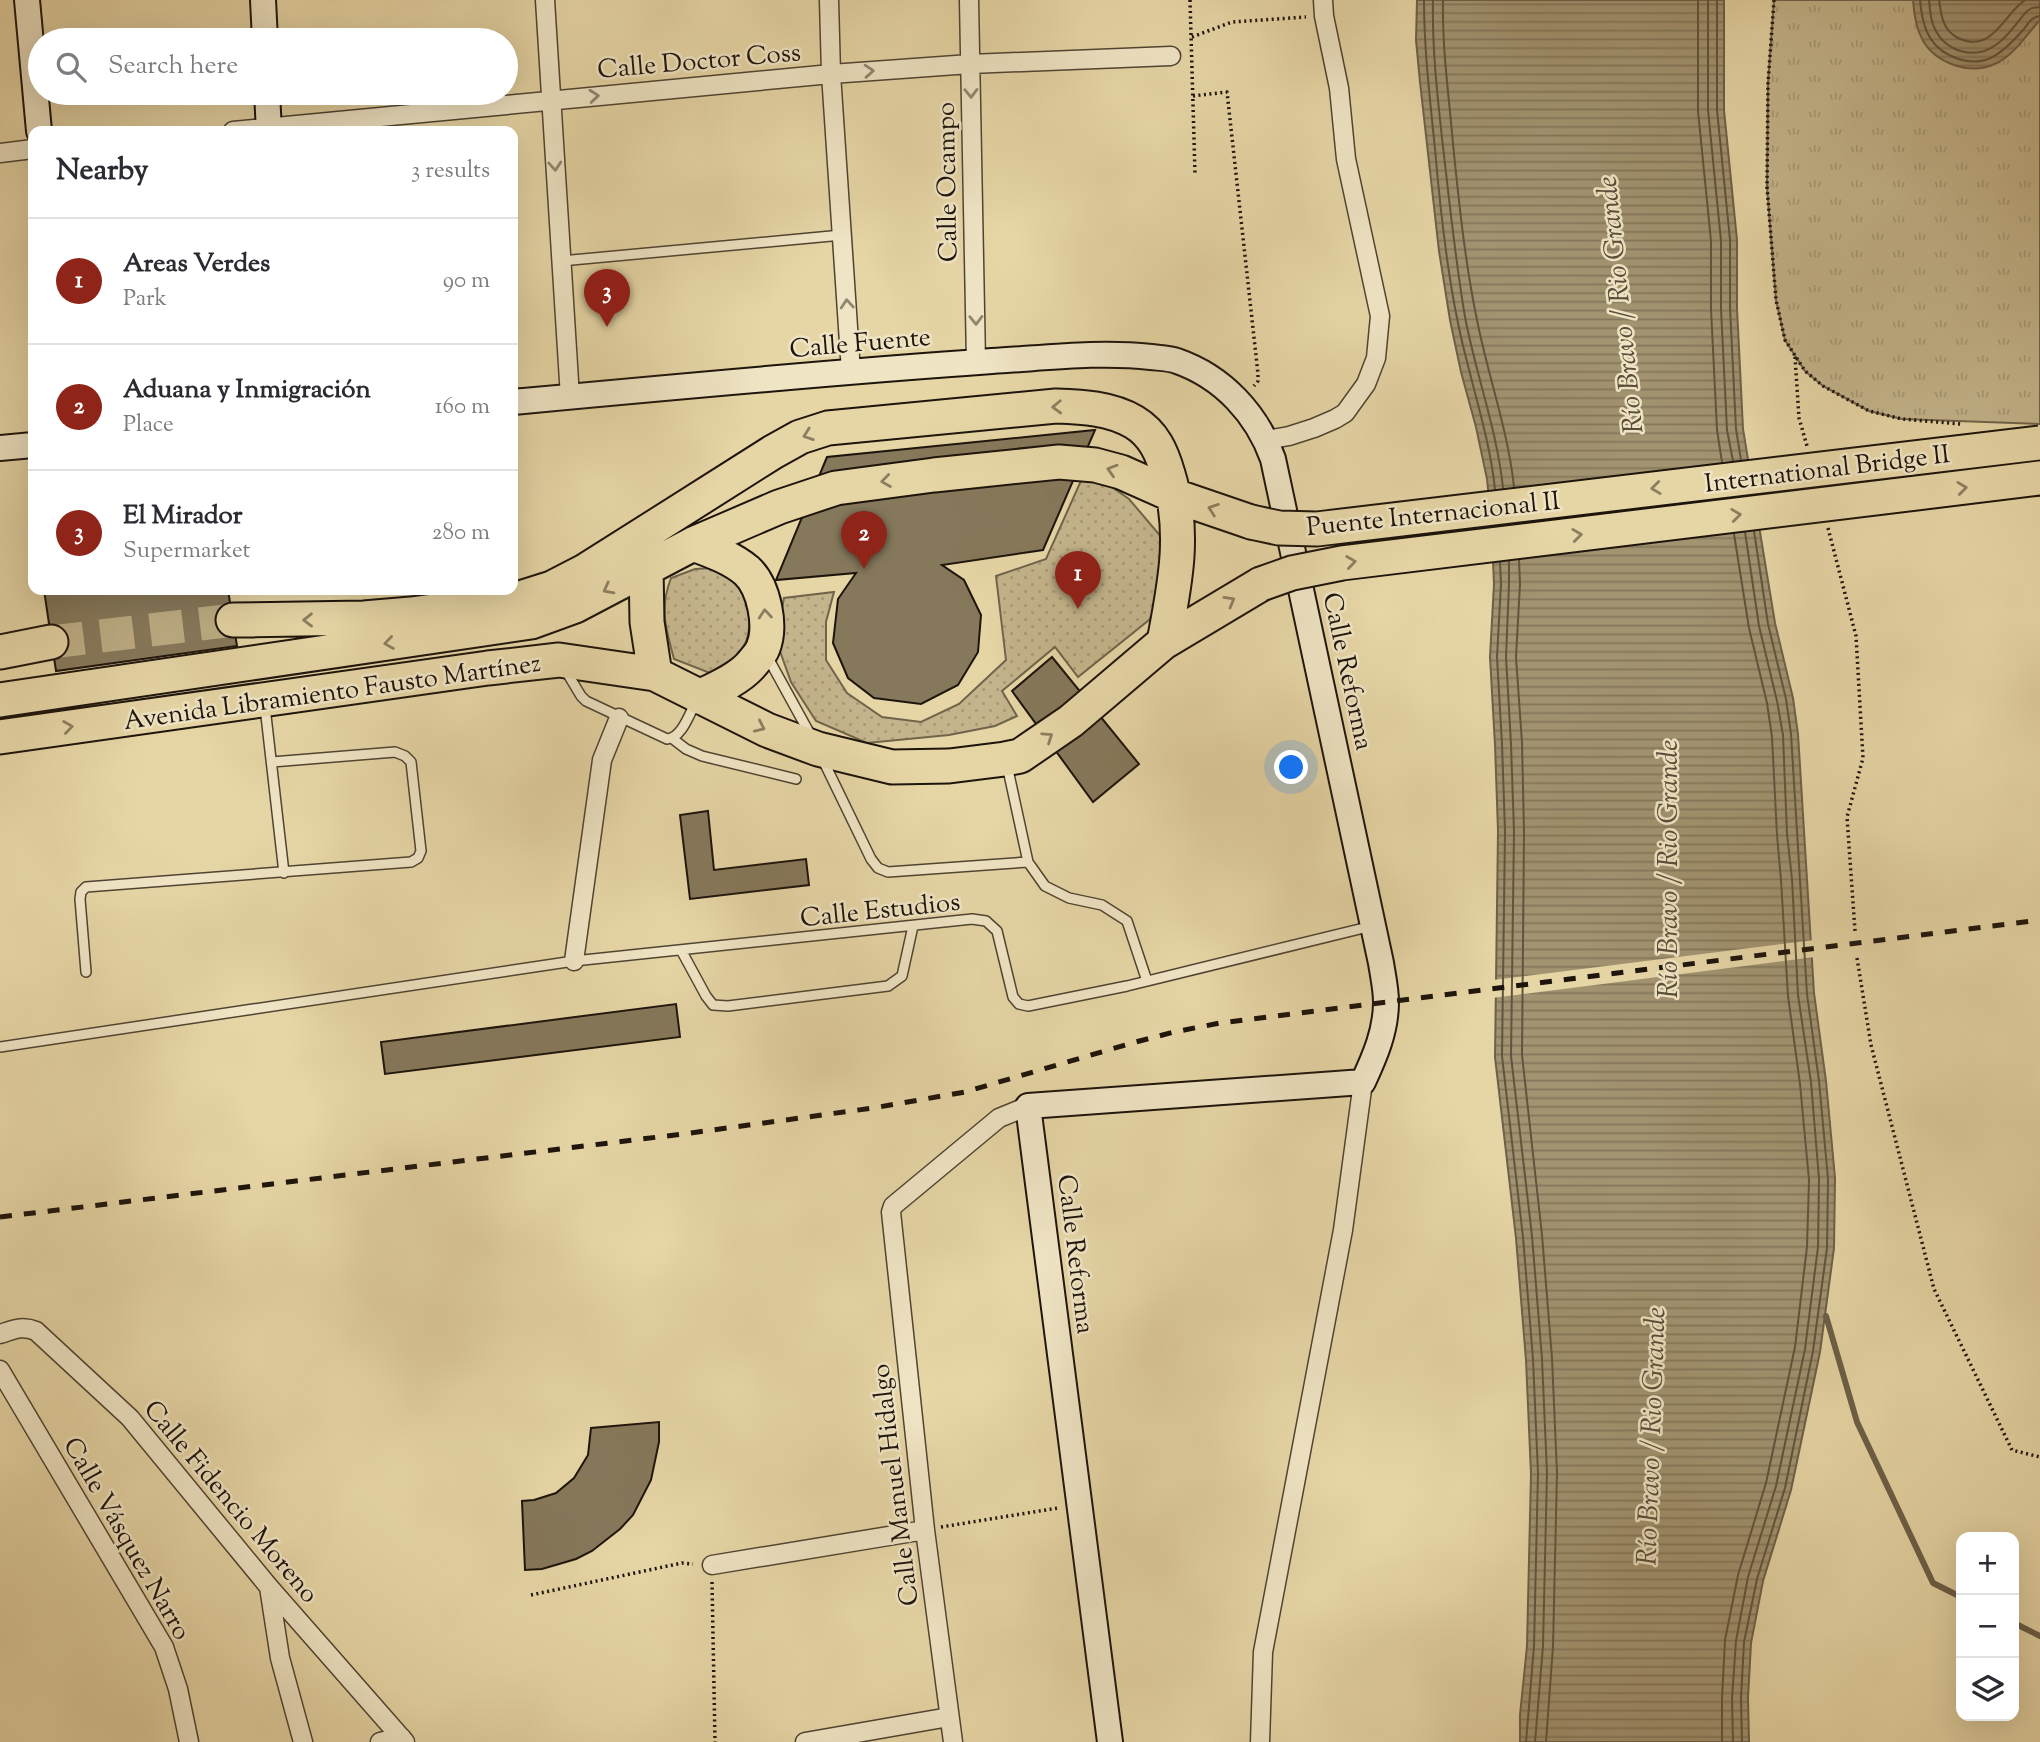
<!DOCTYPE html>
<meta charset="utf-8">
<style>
:root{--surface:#fff;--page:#f7f7f7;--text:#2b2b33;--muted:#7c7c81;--line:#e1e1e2;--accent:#8f2418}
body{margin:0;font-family:"Sorts Mill Goudy",serif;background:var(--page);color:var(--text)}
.controls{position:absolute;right:21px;bottom:21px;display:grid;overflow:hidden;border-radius:14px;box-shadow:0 7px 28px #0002}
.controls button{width:63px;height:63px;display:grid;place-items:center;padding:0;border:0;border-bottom:2px solid var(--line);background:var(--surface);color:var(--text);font:35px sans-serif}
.you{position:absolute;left:1292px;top:768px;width:24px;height:24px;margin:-18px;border:5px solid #fff;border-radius:50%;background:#1a73e8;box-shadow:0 0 0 10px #1a73e833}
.badge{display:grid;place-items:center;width:46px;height:46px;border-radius:50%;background:var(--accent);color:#fff;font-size:23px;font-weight:700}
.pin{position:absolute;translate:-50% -58px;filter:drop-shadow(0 2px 4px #0008)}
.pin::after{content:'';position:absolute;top:37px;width:24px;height:21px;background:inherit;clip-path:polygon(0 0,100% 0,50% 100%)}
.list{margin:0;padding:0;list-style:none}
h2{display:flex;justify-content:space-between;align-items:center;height:91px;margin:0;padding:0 28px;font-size:30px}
h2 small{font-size:23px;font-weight:400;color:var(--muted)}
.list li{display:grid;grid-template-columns:46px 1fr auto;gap:21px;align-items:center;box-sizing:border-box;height:126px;padding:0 28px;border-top:2px solid var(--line)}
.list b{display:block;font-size:26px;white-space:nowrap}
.list p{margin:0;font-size:23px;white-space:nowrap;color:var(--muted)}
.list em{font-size:23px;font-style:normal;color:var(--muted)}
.icon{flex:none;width:38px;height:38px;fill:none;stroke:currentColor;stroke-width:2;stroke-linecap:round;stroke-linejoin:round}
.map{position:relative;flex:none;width:2040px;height:1742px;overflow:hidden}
.search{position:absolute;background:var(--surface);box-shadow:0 7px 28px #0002;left:28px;top:28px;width:490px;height:77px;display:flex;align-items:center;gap:18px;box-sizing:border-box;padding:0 24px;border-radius:38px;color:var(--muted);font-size:26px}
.panel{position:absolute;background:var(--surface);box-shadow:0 7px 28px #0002;left:28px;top:126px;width:490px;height:469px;border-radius:14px}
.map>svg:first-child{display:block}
.grass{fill:url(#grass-tufts);stroke:#70644b;stroke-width:2}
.park{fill:url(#park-dots);stroke:#70644b;stroke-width:2}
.water{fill:url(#water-rules);stroke:#6d6048;stroke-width:2}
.pier{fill:#e6d5a5}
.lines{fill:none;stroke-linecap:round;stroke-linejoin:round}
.shore{stroke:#60543e;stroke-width:2}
.stream{stroke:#6d6048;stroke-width:6}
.building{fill:#86785b;stroke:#1d140b;stroke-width:2}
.highway-tunnel{stroke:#beae86;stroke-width:33;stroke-dasharray:33 17;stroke-linecap:butt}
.lane-casing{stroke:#4f4432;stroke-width:12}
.street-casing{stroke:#4f4432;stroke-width:21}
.secondary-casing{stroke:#1d140b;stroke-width:28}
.highway-casing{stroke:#1d140b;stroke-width:37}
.path{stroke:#1d140b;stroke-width:3.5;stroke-dasharray:2 3.5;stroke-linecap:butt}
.lane{stroke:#efe4c4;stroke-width:9}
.street{stroke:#efe4c4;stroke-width:18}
.secondary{stroke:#efe4c4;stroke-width:24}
.highway{stroke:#e6d5a5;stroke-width:33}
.rail{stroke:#1d140b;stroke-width:5;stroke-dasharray:12 12;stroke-linecap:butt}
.highway-bridge-casing{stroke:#1d140b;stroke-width:37;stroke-linecap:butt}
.highway-bridge{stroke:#e6d5a5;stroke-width:33}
.oneway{stroke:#908671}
.oneway2{stroke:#8c7e60}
.labels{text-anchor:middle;stroke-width:5;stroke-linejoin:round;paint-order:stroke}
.street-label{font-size:26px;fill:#1d140b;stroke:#efe4c4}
.water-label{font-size:28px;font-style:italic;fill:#594d39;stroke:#efe4c4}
</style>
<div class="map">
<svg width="2040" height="1742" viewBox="0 0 2040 1742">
<defs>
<pattern id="grass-tufts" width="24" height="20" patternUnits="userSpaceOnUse" patternTransform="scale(1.75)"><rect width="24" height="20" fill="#c4b48b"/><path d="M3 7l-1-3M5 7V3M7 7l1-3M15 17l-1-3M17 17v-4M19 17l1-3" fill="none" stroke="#a89a77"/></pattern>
<pattern id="park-dots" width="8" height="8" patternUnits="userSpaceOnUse" patternTransform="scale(1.75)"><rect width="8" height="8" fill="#c4b48b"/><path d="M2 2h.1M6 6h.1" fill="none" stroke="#a89a77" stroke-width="1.8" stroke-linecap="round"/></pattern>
<pattern id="water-rules" width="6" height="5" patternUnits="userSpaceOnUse" patternTransform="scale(1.75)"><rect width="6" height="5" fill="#a29371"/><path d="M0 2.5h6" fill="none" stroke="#83775b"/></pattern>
</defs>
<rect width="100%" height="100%" fill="#e6d5a5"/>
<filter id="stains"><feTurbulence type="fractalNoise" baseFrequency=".00286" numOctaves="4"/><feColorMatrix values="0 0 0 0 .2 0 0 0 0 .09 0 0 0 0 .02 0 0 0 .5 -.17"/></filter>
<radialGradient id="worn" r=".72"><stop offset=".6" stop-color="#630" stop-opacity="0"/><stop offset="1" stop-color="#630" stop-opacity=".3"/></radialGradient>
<path class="grass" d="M1774 0H2040V424L1902 419 1869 411 1823 386 1805 371 1785 340 1776 300 1767 187 1768 83Z"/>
<path class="park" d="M1084 474H1093L1129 499 1163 539 1171 585 1149 620 1078 677 1055 647 1002 691 1017 716 995 726 949 735 867 743 816 721 791 682 776 640 784 598 834 592 826 622V660L847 693 882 717 921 722 959 704 1006 660 996 576 1046 559Z
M713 568C738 580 744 581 748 610 753 642 742 649 724 673H710L674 659C666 629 659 609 671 578L695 569Z"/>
<path class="water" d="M1417 0H1724V110L1737 240V308L1743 429 1775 623 1793 698 1798 734 1814 993 1826 1081 1835 1178 1834 1248 1820 1352 1791 1490 1763 1581 1751 1643 1748 1698 1749 1742H1520V1715L1527 1646 1531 1474 1526 1360 1516 1238 1495 1057 1498 831 1495 745 1490 657 1494 584 1491 518 1487 479 1476 427 1461 372 1450 320 1439 251 1420 82 1416 40Z
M1913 0H2040V20C2026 35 2016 53 1997 63 1983 70 1969 70 1954 65 1923 54 1915 31 1913 0Z"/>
<path class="pier" d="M1814 940 1815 957 1492 998 1493 980Z"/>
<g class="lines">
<path class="shore" d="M1424 0C1424 50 1430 99 1435 149 1440 207 1446 266 1458 323 1469 378 1489 433 1495 489
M1433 0C1432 47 1437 92 1442 138 1449 198 1455 258 1465 317 1476 375 1497 430 1503 488
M1443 0C1442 49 1449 96 1453 144 1459 203 1465 262 1477 320 1488 376 1508 430 1514 487
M1698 0V111L1711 241V309L1717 430 1722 462
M1708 0V110L1721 241V309L1727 430 1733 461
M1717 0V110L1730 240V308L1736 429 1741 460
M1920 0C1922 23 1927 44 1949 55 1983 72 2002 54 2024 29 2029 22 2032 17 2040 16
M1929 0C1930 9 1930 18 1934 27 1945 52 1975 61 1997 44 2009 36 2017 22 2027 11L2032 8 2040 7
M1939 0C1941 15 1943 31 1958 38 1993 54 2002 16 2025 0
M1519 560 1520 584 1516 657 1522 743 1524 831 1522 1055 1542 1235 1552 1358 1557 1473 1553 1646 1546 1742
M1509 561V584L1506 657 1511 744 1514 831 1511 1056 1532 1236 1542 1359 1547 1473 1543 1646 1535 1742
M1500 562 1501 584 1497 657 1502 744 1505 831 1502 1056 1523 1237 1533 1359 1538 1473 1534 1646 1526 1742
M1722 1742V1698L1725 1640 1738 1575 1766 1483 1795 1347 1807 1247 1809 1180 1800 1084 1788 996 1781 880 1777 835 1772 737 1767 703 1749 628 1734 534
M1733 1742 1732 1698 1736 1641 1748 1577 1776 1486 1805 1349 1818 1247 1819 1179 1811 1082 1798 995 1792 879 1787 834 1783 735 1777 701 1759 626 1745 532
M1742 1742 1741 1698 1744 1642 1757 1579 1785 1488 1813 1351 1827 1248 1828 1179 1819 1081 1807 994 1791 734 1786 699 1768 624 1754 531"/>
<path class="stream" d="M1826 1316 1857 1422 1933 1583 1961 1597
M2014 1623 2040 1636"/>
</g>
<path class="building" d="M1095 430 1043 550 942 565 964 580 981 615 978 652 958 685 921 704 874 698 848 678 833 643 838 599 856 573 776 580 827 457Z
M44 590H228L237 646 56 671Z
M1052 657 1139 764 1093 802 1012 691Z
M708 811 714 870 806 859 809 885 690 899 680 815Z
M676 1004 680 1037 385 1074 381 1042Z
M659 1422V1442L651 1480 633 1515 620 1529 592 1551 576 1559 542 1569 525 1570 522 1501 534 1500 556 1493 574 1478 588 1455 591 1428Z"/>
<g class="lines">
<path class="highway-tunnel" d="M51 642 233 620"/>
<g class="lane-casing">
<path id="lane" d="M561 261 842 235
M767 656 811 736
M566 671 581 696 586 701 667 739C682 738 689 714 696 702
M265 707 284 873
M673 739 686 749 702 756 796 779
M822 758 871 859 878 868 888 872 1028 862 1007 765
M1028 862 1045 886 1069 898 1102 905 1127 921 1147 981
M681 950 706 996 713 1005 728 1006 888 986 902 976 913 926
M86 972 80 899 81 892 86 887 411 862 418 858 421 851 411 762 405 756 395 752 272 762
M0 1047 574 961 972 919 986 921 997 931 1013 997 1019 1004 1028 1006 1127 986 1372 926"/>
</g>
<g class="street-casing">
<path id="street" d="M545 0 570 397
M829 0 831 74 851 372
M969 0 976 362
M233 131 831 74 970 64 1171 56
M0 153 33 149
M1266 440 1289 436 1314 428 1335 419 1345 413 1366 384 1376 358 1380 316 1346 159 1339 88 1324 16 1323 0
M574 961 602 760 619 718
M0 1334C13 1330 22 1325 36 1331L130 1418 269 1587 405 1742
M0 1370 164 1647 178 1689 189 1742
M712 1565 925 1530
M269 1587 280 1658 303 1742
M380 1742 401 1737
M805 1742 949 1717
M953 1742 925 1530 891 1212 893 1206 999 1118 1028 1106
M1260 1742 1263 1652 1343 1230 1363 1082"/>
</g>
<g class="secondary-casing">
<path id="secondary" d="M27 0 39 131
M263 0 265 40
M267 93 269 131
M513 402C673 387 832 372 992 361 1045 358 1099 351 1151 357 1159 358 1169 358 1177 361 1223 377 1257 414 1273 459L1381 963C1383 976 1386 989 1386 1002 1386 1031 1375 1056 1363 1082L1028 1106 1110 1742
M0 448 33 445"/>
</g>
<g class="highway-casing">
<path id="highway" d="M693 544C712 551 732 558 747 571 764 587 772 626 763 648 761 654 754 661 750 666 737 680 715 689 699 697
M646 567 647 622 655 674
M233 620 364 618 411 614 514 600 552 588 585 571 773 452 800 437 828 428 1056 406C1083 407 1110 408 1134 422 1154 434 1162 453 1168 474 1186 532 1175 584 1164 642
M0 652 51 642
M0 700 531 622 575 606 693 544 779 507 836 488 934 475 1059 462 1095 465 1121 472 1175 496 1251 522
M0 737 488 668 559 660 655 674 767 730 818 749 892 767 949 766 1005 759 1020 756 1071 721 1164 642 1261 584"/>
</g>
<path class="path" d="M1190 0 1195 174
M1774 0 1768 83 1767 187 1776 300 1785 340 1805 371 1823 386 1869 411 1902 419 1961 424
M1192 37 1232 22 1306 17
M1193 96 1227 92 1258 374V381L1254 386
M1795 357 1799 418 1807 446
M1828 528 1856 636 1863 758 1847 817 1855 931
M1857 958 1871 1045 1934 1289 2012 1450 2040 1457
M941 1527 1058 1508
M712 1582 715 1742
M531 1595 682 1563 693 1564"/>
<use href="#lane" class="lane"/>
<use href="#street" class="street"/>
<use href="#secondary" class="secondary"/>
<use href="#highway" class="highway"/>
<path class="rail" d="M0 1217 683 1134 873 1108 965 1092 1132 1043 1174 1032 1220 1023 2040 920"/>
<g class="highway-bridge-casing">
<path id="highway-bridge" d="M1251 522 1279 528 1317 529 2040 443
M1261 584 1292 573 1342 563 2040 478"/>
</g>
<use href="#highway-bridge" class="highway-bridge"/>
</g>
<defs><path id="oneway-chevron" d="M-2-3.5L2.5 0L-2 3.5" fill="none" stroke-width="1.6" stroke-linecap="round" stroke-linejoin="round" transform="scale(1.75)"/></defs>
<g class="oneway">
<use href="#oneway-chevron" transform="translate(869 71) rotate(-4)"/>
<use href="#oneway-chevron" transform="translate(971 93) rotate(89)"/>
<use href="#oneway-chevron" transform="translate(594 96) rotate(-5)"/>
<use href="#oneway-chevron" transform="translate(555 166) rotate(86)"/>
<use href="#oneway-chevron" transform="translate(847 304) rotate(-94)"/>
<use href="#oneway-chevron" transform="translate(976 320) rotate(89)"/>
</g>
<g class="oneway2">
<use href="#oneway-chevron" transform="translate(1057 407) rotate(178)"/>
<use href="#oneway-chevron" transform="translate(808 435) rotate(160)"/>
<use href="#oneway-chevron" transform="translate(1112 470) rotate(-163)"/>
<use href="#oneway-chevron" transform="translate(886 481) rotate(172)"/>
<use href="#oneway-chevron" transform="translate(1656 488) rotate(173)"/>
<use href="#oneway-chevron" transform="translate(1962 488) rotate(-7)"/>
<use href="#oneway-chevron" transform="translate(1213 509) rotate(-161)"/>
<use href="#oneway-chevron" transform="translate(1736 515) rotate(-7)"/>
<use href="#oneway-chevron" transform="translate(1577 535) rotate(-7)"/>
<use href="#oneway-chevron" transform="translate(1351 562) rotate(-8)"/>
<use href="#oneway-chevron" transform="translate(608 589) rotate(152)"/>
<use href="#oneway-chevron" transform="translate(1230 601) rotate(-30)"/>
<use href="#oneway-chevron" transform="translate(765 614) rotate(-95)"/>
<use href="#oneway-chevron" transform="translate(308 620) rotate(179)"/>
<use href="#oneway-chevron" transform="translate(389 643) rotate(172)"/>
<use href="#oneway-chevron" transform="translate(68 727) rotate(-8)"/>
<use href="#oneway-chevron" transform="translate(760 727) rotate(25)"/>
<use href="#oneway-chevron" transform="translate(1048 737) rotate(-34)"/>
</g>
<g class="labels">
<g class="street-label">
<text transform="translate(699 60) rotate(-5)" y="9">Calle Doctor Coss</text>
<text transform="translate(946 182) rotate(-91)" y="9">Calle Ocampo</text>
<text transform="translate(860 342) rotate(-5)" y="9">Calle Fuente</text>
<text transform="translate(1827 468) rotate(-7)" y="9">International Bridge II</text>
<text transform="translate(1433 513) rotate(-6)" y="9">Puente Internacional II</text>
<text transform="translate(1349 671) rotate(78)" y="9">Calle Reforma</text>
<text transform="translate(332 691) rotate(-8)" y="9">Avenida Libramiento Fausto Martínez</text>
<text transform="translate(880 909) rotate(-6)" y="9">Calle Estudios</text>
<text transform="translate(1077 1254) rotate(83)" y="9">Calle Reforma</text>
<text transform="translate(894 1485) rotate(-97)" y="9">Calle Manuel Hidalgo</text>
<text transform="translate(232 1501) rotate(50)" y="9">Calle Fidencio Moreno</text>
<text transform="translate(128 1538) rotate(60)" y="9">Calle Vásquez Narro</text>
</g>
<g class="water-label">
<text transform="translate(1619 305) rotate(-96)" y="10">Río Bravo / Rio Grande</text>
<text transform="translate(1667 869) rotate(-90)" y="10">Río Bravo / Rio Grande</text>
<text transform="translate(1650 1436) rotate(-88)" y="10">Río Bravo / Rio Grande</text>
</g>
</g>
<rect width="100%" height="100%" filter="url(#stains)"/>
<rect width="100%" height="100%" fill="url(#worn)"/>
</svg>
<div class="controls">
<button>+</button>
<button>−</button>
<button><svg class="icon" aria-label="layers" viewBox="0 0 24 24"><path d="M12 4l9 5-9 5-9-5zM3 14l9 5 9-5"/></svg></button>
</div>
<div class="you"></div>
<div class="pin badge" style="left:1078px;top:609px">1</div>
<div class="pin badge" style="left:864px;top:569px">2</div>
<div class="pin badge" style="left:607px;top:327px">3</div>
<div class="search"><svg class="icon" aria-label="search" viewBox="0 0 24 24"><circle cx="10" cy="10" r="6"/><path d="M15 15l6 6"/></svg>Search here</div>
<section class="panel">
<h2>Nearby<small>3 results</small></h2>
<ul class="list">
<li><span class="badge">1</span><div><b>Areas Verdes</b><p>Park</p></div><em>90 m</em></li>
<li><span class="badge">2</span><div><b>Aduana y Inmigración</b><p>Place</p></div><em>160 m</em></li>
<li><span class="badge">3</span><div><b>El Mirador</b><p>Supermarket</p></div><em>280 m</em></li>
</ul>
</section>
</div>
